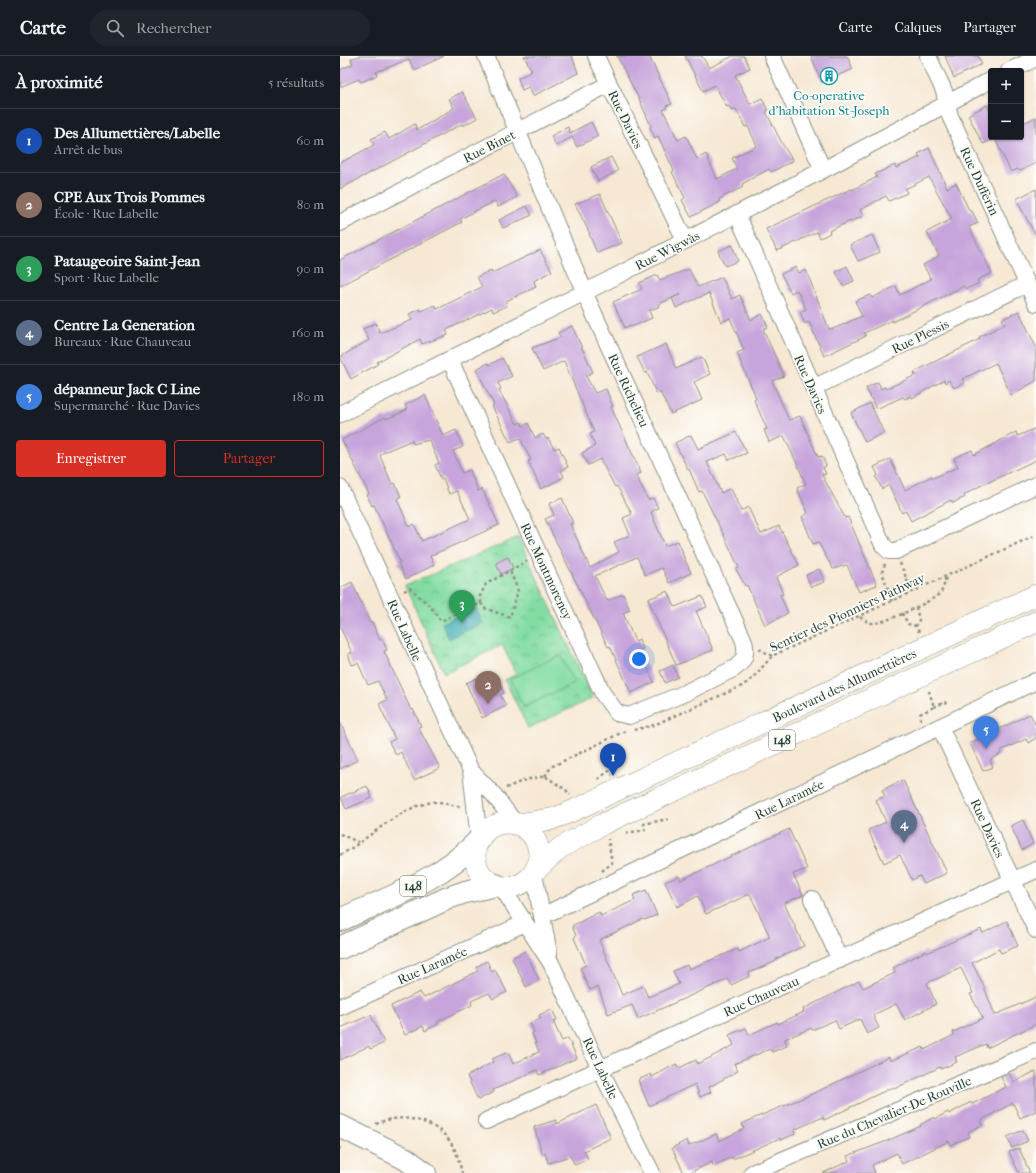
<!DOCTYPE html>
<html lang="fr">
<meta charset="utf-8">
<style>
:root{--surface:#171b24;--page:#20242c;--text:#f1f3f6;--muted:#9ea1a6;--line:#363941;--accent:#d93025}
body{margin:0;font-family:"IM FELL French Canon",serif;background:var(--page);color:var(--text)}
.controls{position:absolute;right:12px;top:12px;display:grid;overflow:hidden;border-radius:4px;box-shadow:0 1px 3px #0004}
.controls button{width:36px;height:36px;display:grid;place-items:center;padding:0;border:0;border-bottom:1px solid var(--line);background:var(--surface);color:var(--text);font:20px sans-serif}
.you{position:absolute;left:299px;top:603px;width:14px;height:14px;margin:-10px;border:3px solid #fff;border-radius:50%;background:#1a73e8;box-shadow:0 0 0 6px #1a73e833}
.badge{display:grid;place-items:center;width:26px;height:26px;border-radius:50%;background:var(--accent);color:#fff;font-size:13px;font-weight:700}
.pin{position:absolute;translate:-50% -33px;filter:drop-shadow(0 1px 2px #0008)}
.pin::after{content:'';position:absolute;top:21px;width:14px;height:12px;background:inherit;clip-path:polygon(0 0,100% 0,50% 100%)}
.list{margin:0;padding:0;list-style:none}
h2{display:flex;justify-content:space-between;align-items:center;height:52px;margin:0;padding:0 16px;font-size:17px}
h2 small{font-size:13px;font-weight:400;color:var(--muted)}
.list li{display:grid;grid-template-columns:26px 1fr auto;gap:12px;align-items:center;box-sizing:border-box;height:64px;padding:0 16px;border-top:1px solid var(--line)}
.list b{display:block;font-size:15px;white-space:nowrap}
.list p{margin:0;font-size:13px;white-space:nowrap;color:var(--muted)}
.list em{font-size:13px;font-style:normal;color:var(--muted)}
.actions{display:flex;gap:8px;padding:12px 16px}
.actions a{flex:1;padding:9px 0;border:1px solid var(--accent);border-radius:4px;text-align:center;font-size:14px;color:var(--accent)}
.actions .main{background:var(--accent);color:#fff}
.icon{flex:none;width:22px;height:22px;fill:none;stroke:currentColor;stroke-width:2;stroke-linecap:round;stroke-linejoin:round}
.map{position:relative;flex:none;width:696px;height:1117px;overflow:hidden}
header{display:flex;align-items:center;gap:24px;box-sizing:border-box;height:56px;padding:0 20px;background:var(--surface);border-bottom:1px solid var(--line)}
header strong{font-size:19px}
nav{display:flex;gap:22px;margin-inline-start:auto;font-size:14px}
.search{width:280px;height:36px;background:var(--page);display:flex;align-items:center;gap:10px;box-sizing:border-box;padding:0 14px;border-radius:22px;color:var(--muted);font-size:15px}
main{display:flex}
aside{flex:1;background:var(--surface)}
.map>svg:first-child{display:block}
.park{fill:url(#park-crowns);stroke:#518d6c}
.pitch{fill:#83dda3;stroke:#518d6c}
.water{fill:url(#water-ripples);stroke:#2c7474}
.building{fill:#c7a5dc;fill-rule:evenodd}
.lines{fill:none;stroke-linecap:round;stroke-linejoin:round}
.minor-casing{stroke:#8b9284;stroke-width:18}
.major-casing{stroke:#8b9284;stroke-width:22}
.highway-casing{stroke:#8b9284;stroke-width:24}
.path{stroke:#8b9284;stroke-width:2.5;stroke-dasharray:3 3;stroke-linecap:butt}
.minor{stroke:#fff;stroke-width:16}
.major{stroke:#fff;stroke-width:21}
.highway{stroke:#fff;stroke-width:22}
.labels{text-anchor:middle;stroke-width:3.5;stroke-linejoin:round;paint-order:stroke}
.shield{fill:#fdfcf7;stroke:#62766e;stroke-width:1}
.shield-label{font-size:12px;font-weight:bold;fill:#1f3d34}
.culture-label{font-size:13px;fill:#0d838f;stroke:#fdfcf7}
.street-label{font-size:13px;fill:#1f3d34;stroke:#fdfcf7}
</style>
<header>
<strong>Carte</strong>
<div class="search"><svg class="icon" aria-label="search" viewBox="0 0 24 24"><circle cx="10" cy="10" r="6"/><path d="M15 15l6 6"/></svg>Rechercher</div>
<nav><a>Carte</a><a>Calques</a><a>Partager</a></nav>
</header>
<main>
<aside>
<h2>À proximité<small>5 résultats</small></h2>
<ul class="list">
<li><span class="badge" style="background:#1a4fb4">1</span><div><b>Des Allumettières/Labelle</b><p>Arrêt de bus</p></div><em>60 m</em></li>
<li><span class="badge" style="background:#8d6e63">2</span><div><b>CPE Aux Trois Pommes</b><p>École · Rue Labelle</p></div><em>80 m</em></li>
<li><span class="badge" style="background:#2e9e5b">3</span><div><b>Pataugeoire Saint-Jean</b><p>Sport · Rue Labelle</p></div><em>90 m</em></li>
<li><span class="badge" style="background:#5c6f8a">4</span><div><b>Centre La Generation</b><p>Bureaux · Rue Chauveau</p></div><em>160 m</em></li>
<li><span class="badge" style="background:#3f7fe0">5</span><div><b>dépanneur Jack C Line</b><p>Supermarché · Rue Davies</p></div><em>180 m</em></li>
</ul>
<div class="actions"><a class="main">Enregistrer</a><a>Partager</a></div>
</aside>
<div class="map">
<svg width="696" height="1117" viewBox="0 0 696 1117">
<defs>
<pattern id="park-crowns" width="20" height="18" patternUnits="userSpaceOnUse"><rect width="20" height="18" fill="#83dda3"/><path d="M2 6a3 3 0 1 1 6 0M12 15a3 3 0 1 1 6 0" fill="none" stroke="#6bb486"/></pattern>
<pattern id="water-ripples" width="26" height="14" patternUnits="userSpaceOnUse"><rect width="26" height="14" fill="#3aabb5"/><path d="M2 4q2-2 4 0t4 0M15 11q2-2 4 0t4 0" fill="none" stroke="#308c94"/></pattern>
</defs>
<rect width="100%" height="100%" fill="#fdfcf7"/>
<filter id="ink" filterUnits="userSpaceOnUse"><feTurbulence type="fractalNoise" baseFrequency=".025" numOctaves="2"/><feDisplacementMap in="SourceGraphic" scale="8" xChannelSelector="R" yChannelSelector="G"/><feConvolveMatrix kernelMatrix="1 2 1 2 8 2 1 2 1" color-interpolation-filters="sRGB"/></filter>
<filter id="wash" filterUnits="userSpaceOnUse"><feTurbulence type="fractalNoise" baseFrequency=".012" numOctaves="4" result="noise"/><feDisplacementMap in="SourceGraphic" scale="16" xChannelSelector="R" yChannelSelector="G"/><feGaussianBlur stdDeviation="0.9" result="paint"/><feColorMatrix in="noise" values="0 0 0 0 0 0 0 0 0 0 0 0 0 0 0 0 0 1.4 0 .05"/><feComposite in="paint" operator="in"/></filter>
<g filter="url(#wash)">
<rect width="100%" height="100%" fill="#f7e8d4"/>
<path class="park" d="M178 481 253 642 188 672 165 624 176 618 162 589 104 617 65 530Z"/>
<path class="pitch" d="M220 599 234 627 184 651 170 623Z"/>
<path class="water" d="M135 551 143 567 109 583 102 567Z"/>
<g id="blocks">
<path class="building" d="M19 0H104L74 14 69 3 36 16 37 19 21 26 19 23 0 31V14L13 8 11 3Z
M184 0H232L238 17 193 40 189 31 182 34 178 22 192 15Z
M277 0H309L332 48 326 50 327 52 323 54 338 84 346 80 357 103 366 98 377 123 397 113 392 102 417 90 408 70 405 71 396 53 392 55 389 50 387 51 375 29 363 35 345 0H362L369 12 393 0H404L410 12 395 19 410 48 422 42 428 55 426 56 443 89 453 105 431 116 429 113 402 128 403 131 379 143 380 146 351 161 342 144 345 142 332 116 334 115 318 80 315 82 310 71 311 70 300 45Z
M471 0H507L513 13 482 26Z
M605 0H638L642 8 614 22Z
M122 36 137 62 123 70 122 68 0 133V107L34 89 31 83 45 76 49 83 75 68 77 74 114 52 109 43Z
M647 49 651 57V84L643 88 628 59Z
M696 61V107L680 115 678 113 671 116 654 81H681V68Z
M251 66 258 80 237 91 232 81 216 90 211 80 228 71 230 77Z
M589 92 607 132 616 127 630 156 632 155 638 167 629 171 652 217 637 224 639 227 626 233 624 230 552 266V264L524 277 526 280 484 300 469 266 465 268 460 256 466 253 457 234 451 237 441 218 456 211 459 217 466 214 489 273H493L522 260 515 245 530 239 532 242 556 230 560 239 591 223 583 209 599 200 587 176 612 163 589 121 565 133 567 137 549 145 546 140 520 154 523 160 510 166V165L489 175 490 177 480 182 477 176 437 195 426 173 511 133 512 134 537 121 535 118 555 109 556 112 580 101 578 98Z
M271 101 278 115 258 125 251 111Z
M164 118 177 141 158 151 155 145 120 163 122 166 0 230V204Z
M696 133V180L676 143Z
M260 138 282 187 257 197 249 178H250L235 148Z
M187 150 192 159 163 172 159 164Z
M532 179 540 196 518 205 510 189Z
M392 189 398 205 385 210 378 195Z
M200 194 212 215 194 225 196 231 166 245 167 250 153 256 152 252 106 274 108 279 82 288 80 283 37 306 38 308 11 323 0 301 29 284 23 273 36 267 40 277 72 264 69 258 80 253 81 255 95 249 97 253 142 231 137 221 151 214 152 217Z
M507 210 514 225 503 230 496 216Z
M349 213 358 231 382 221 392 243 400 239 411 264 422 258 428 271 423 273 444 320 432 325 449 364 460 360 478 401 482 400 486 410 483 412 486 418 482 419 505 462 508 461 537 529 519 536 507 509 493 513 478 486 473 488 462 461 468 457 457 432 466 428 458 410 444 380 429 386 424 374 427 373 414 344 416 343 415 339 397 297 404 294 390 262 381 266 369 237 336 252 332 242 341 238 319 248 320 250 309 255 312 262 291 271 290 269 285 272 273 246 302 233 299 227 317 219 320 224Z
M679 255 696 291V325L671 339 656 307 622 323 625 327 614 332 609 324 605 327 604 324 572 342 571 340 565 343 563 341 536 353 526 332 538 326 541 333 545 331 546 333 576 319 574 316 640 283 639 281 665 268 662 263Z
M232 270 253 316 246 320 255 337 266 333 273 350 271 351 301 417 296 419 308 444 313 442 318 452 311 456 325 490 338 485 343 497H342L351 517 329 527 322 512 305 519 297 501 255 520 267 545 283 538 290 554 283 557 295 585 299 583 303 593 299 595 314 626 291 637 270 590 268 591 205 463 214 459 209 448 222 442 233 467 230 468 250 512 279 496 274 486 290 479 283 462 292 458 277 430 275 431 260 403 248 409 242 397 255 390 250 378 254 376 224 305 203 315 192 292 221 281 218 277Z
M326 288 336 313 362 301 370 318 354 326 362 344 331 358 320 336 316 337 307 316 305 317 297 301Z
M162 302 172 320 158 327 161 333 159 334 177 368 181 366 183 370 188 367 195 382 203 378 206 383 208 382 214 393 219 391 228 411 221 414 224 421 201 433 188 405 191 404 180 382 170 386 152 350 154 349 136 313 148 307 149 309Z
M85 339 103 380 116 374 123 391 113 395 122 417 130 414 138 435 142 433 159 469 90 500 94 509 66 523 58 507 60 506 42 466 34 449 32 450 27 439 29 438 2 384 45 361 46 363 67 354 65 349ZM72 384 73 388 89 384 99 407 95 409 101 423 103 422 109 438 117 435 130 463 82 485 74 468 69 471 57 443 61 441 55 427 52 428 40 400 44 396Z
M530 347 544 377 525 386 511 357Z
M696 372V404L638 431 624 439 625 441 613 447 611 444 571 465 566 455 562 457 549 429 542 433 536 421 538 419 534 411 550 403 565 434 592 420 593 422 618 411 614 402 632 394 634 399 676 376 678 380Z
M396 376 407 397 389 404 386 398 367 406 381 437 391 432 401 455 408 451 421 478 439 470 459 509 436 521 443 538 440 539 448 557 425 569 407 529 405 530 396 513 399 512 388 488 362 435 359 436 349 413 348 414 335 387 351 379 358 393Z
M168 501 173 512 161 518 156 507Z
M479 513 485 526 471 531 466 519Z
M12 526 30 567 32 566 40 584 42 583 47 594 44 595 71 654 73 653 81 670 78 671 100 712 74 724 61 696 56 699 49 686 55 683 39 648 47 644 38 625 28 629 18 607 12 609 8 598 12 597 0 571V532Z
M328 535 335 551 362 540 367 551 356 555 373 594 336 609 308 543Z
M333 609 338 621 325 627 320 615Z
M150 616 155 627 158 625 164 637 160 639 166 650 142 662 126 627Z
M690 658 696 669V682L688 687 686 683 660 695 661 698 650 704 653 711 643 715 630 687Z
M0 666 18 704 0 713Z
M563 724 607 817 584 828 580 820 572 824 560 799 544 807 528 774 546 766 536 744 545 740 542 734Z
M27 730 32 742 6 753 1 741Z
M683 764 693 788 682 794 671 770Z
M449 773 467 813 453 818 463 839 444 847 464 890 436 903V905L409 917 410 920 391 929 388 923 298 963 292 949 268 958 258 931 250 934 240 912 246 909 234 882 236 880 232 870 259 856 261 860 295 844 293 839 306 834 317 859 304 864 303 863 259 884 282 939 303 930 308 941 339 928 333 915 347 909 349 913 398 893 399 896 430 881 410 838 366 858 358 840 337 851 325 826 339 820 341 824Z
M667 865 678 890 661 897 659 893 632 907 642 926 655 959 696 941V968L647 992 646 988 615 1001 617 1006 601 1013 600 1011 554 1033 553 1031 484 1064 483 1061 454 1074 455 1078 441 1084 440 1082 393 1103 392 1101 373 1110 372 1106 349 1117H344L332 1092 347 1084 349 1090 376 1078 379 1085 404 1073 402 1068 417 1061 472 1038 549 1001 550 1005 583 991 584 994 614 979 613 976 643 962 630 938 633 937 621 912 587 927 596 948 565 964 556 948 533 959 539 972 527 978 520 963 499 973 495 964 472 974 471 972 445 983 447 990 432 996 430 993 394 1008 398 1015 369 1031 371 1036 360 1041 355 1028 309 1050 298 1024 311 1018 312 1021 336 1008 339 1012 356 1004 358 1008 394 989 389 979 406 972 409 979 437 966 438 968 464 956 463 953 519 925 523 932 555 917 553 912 586 895 587 897 641 873 643 877Z
M185 895 199 924 186 931 172 902Z
M147 905 152 916 155 914 167 936 153 943 149 937 131 945 132 949 97 966 98 968 85 975 83 970 65 979 51 950 80 936 84 942 138 915 136 911Z
M212 953 217 964 213 965 222 985 228 982 237 1002 199 1019 197 1014 153 1034 154 1036 138 1044 127 1020 153 1006 152 1003 168 996 173 1008 199 996 192 977 194 976 190 967 201 962 199 959Z
M31 959 44 987 30 993 29 990 0 1004V972Z
M696 1015V1055L680 1062 673 1047 640 1065 642 1069 628 1076 630 1080 611 1089 609 1085 562 1108 557 1097 532 1109 535 1117H483L509 1105 507 1100 547 1085 581 1070 580 1069 594 1061 595 1063 608 1056 609 1058 631 1046 632 1048 666 1031 661 1021 669 1017 674 1026Z
M256 1049 271 1082 244 1095 248 1103 235 1109 230 1100 208 1107 205 1097H202L194 1071 216 1064 217 1068Z
M683 1074 688 1085 672 1092 667 1081Z
M679 1092 690 1117H679L669 1096Z"/>
</g>
</g>
<g filter="url(#ink)">
<use href="#blocks" fill-opacity="0" stroke="#8b9284" stroke-width="1"/>
<g class="lines">
<g class="minor-casing">
<path id="minor" d="M432 0 483 114
M588 0 604 35 610 60 696 247
M669 15 696 2
M269 28 345 184
M397 158 543 489 549 495H556L696 429
M0 167 269 28 256 0
M110 304 263 638 277 657 289 660 345 637 395 612C405 604 407 597 404 585L250 249 146 0
M473 332 687 228
M0 358 257 230 483 114 651 24
M0 432 131 715 154 739 175 767
M600 671 696 874
M131 715 139 783
M194 817 209 898
M161 830 211 907 260 1013 312 1117
M472 843 500 904
M202 860 696 625
M0 951 185 867
M146 1065 696 814
M412 1117 696 995"/>
</g>
<g class="major-casing">
<path id="major" d="M135 799a32 32 0 1 1 64 0a32 32 0 1 1-64 0Z
M179 768 212 763 228 757 696 539
M196 814 220 792 263 768 696 566"/>
</g>
<g class="highway-casing">
<path id="highway" d="M0 864C48 842 102 823 139 784
M0 892 108 842 125 836 156 829
M0 1070 66 1103 85 1117"/>
</g>
<path class="path" d="M560 507 572 536
M545 508 542 516 552 545
M64 535 70 532 91 551 101 565 141 547 140 540 146 528 187 505
M141 547 144 552 170 561 178 535 170 515
M576 551 579 564 576 570 579 576
M562 557 568 568 576 570
M520 561C523 563 527 566 531 567 542 569 591 546 599 538 604 534 604 527 606 521
M419 593 432 600
M594 651 605 646 607 651
M581 664 580 658 594 651 589 635
M294 674 314 669 402 630 412 623 432 600 696 479
M205 720 211 711 285 675
M258 723 269 715 272 719
M166 732 185 724 205 720 226 734 230 739
M286 777 305 774 304 768 328 763
M0 778 18 786
M0 799C30 783 59 750 94 746 104 745 113 751 122 750
M262 815 272 807 268 783
M36 1068C59 1057 91 1062 108 1083 116 1092 119 1105 122 1117
M0 1092H1"/>
<use href="#minor" class="minor"/>
<use href="#major" class="major"/>
<use href="#highway" class="highway"/>
</g>
</g>
<defs>
<g id="building-ring" transform="scale(0.9)"><circle r="9.5" fill="#fdfcf7" stroke="#0f9aa8" stroke-width="1.5"/><path d="M-4-6H4V6H1V3H-1V6H-4ZM-2.5-4.3h1.7v1.8h-1.7ZM.8-4.3h1.7v1.8H.8ZM-2.5-1h1.7V.8h-1.7ZM.8-1h1.7V.8H.8Z" fill="#0f9aa8"/></g>
</defs>
<g fill-rule="evenodd">
<use href="#building-ring" x="489" y="20"/>
</g>
<g class="labels">
<g class="shield">
<rect x="429" y="674" width="26" height="20" rx="3"/>
<rect x="60" y="820" width="26" height="20" rx="3"/>
</g>
<g class="shield-label">
<text x="442" y="688">148</text>
<text x="73" y="834">148</text>
</g>
<g class="culture-label">
<text x="489" y="44">Co-operative<tspan x="489" dy="15">d'habitation St-Joseph</tspan></text>
</g>
<g class="street-label">
<text transform="translate(286 63) rotate(64)" y="5">Rue Davies</text>
<text transform="translate(149 90) rotate(-27)" y="5">Rue Binet</text>
<text transform="translate(640 125) rotate(65)" y="5">Rue Dufferin</text>
<text transform="translate(327 194) rotate(-27)" y="5">Rue Wìgwàs</text>
<text transform="translate(580 280) rotate(-26)" y="5">Rue Plessis</text>
<text transform="translate(471 328) rotate(66)" y="5">Rue Davies</text>
<text transform="translate(289 334) rotate(65)" y="5">Rue Richelieu</text>
<text transform="translate(207 515) rotate(65)" y="5">Rue Montmorency</text>
<text transform="translate(507 556) rotate(-25)" y="5">Sentier des Pionniers Pathway</text>
<text transform="translate(65 574) rotate(66)" y="5">Rue Labelle</text>
<text transform="translate(504 629) rotate(-25)" y="5">Boulevard des Allumettières</text>
<text transform="translate(449 743) rotate(-26)" y="5">Rue Laramée</text>
<text transform="translate(648 772) rotate(65)" y="5">Rue Davies</text>
<text transform="translate(92 909) rotate(-24)" y="5">Rue Laramée</text>
<text transform="translate(421 940) rotate(-24)" y="5">Rue Chauveau</text>
<text transform="translate(261 1012) rotate(65)" y="5">Rue Labelle</text>
<text transform="translate(554 1056) rotate(-23)" y="5">Rue du Chevalier-De Rouville</text>
</g>
</g>
</svg>
<div class="controls">
<button>+</button>
<button>−</button>
</div>
<div class="you"></div>
<div class="pin badge" style="left:273px;top:720px;background:#1a4fb4">1</div>
<div class="pin badge" style="left:148px;top:648px;background:#8d6e63">2</div>
<div class="pin badge" style="left:122px;top:567px;background:#2e9e5b">3</div>
<div class="pin badge" style="left:564px;top:787px;background:#5c6f8a">4</div>
<div class="pin badge" style="left:646px;top:693px;background:#3f7fe0">5</div>
</div>
</main>
